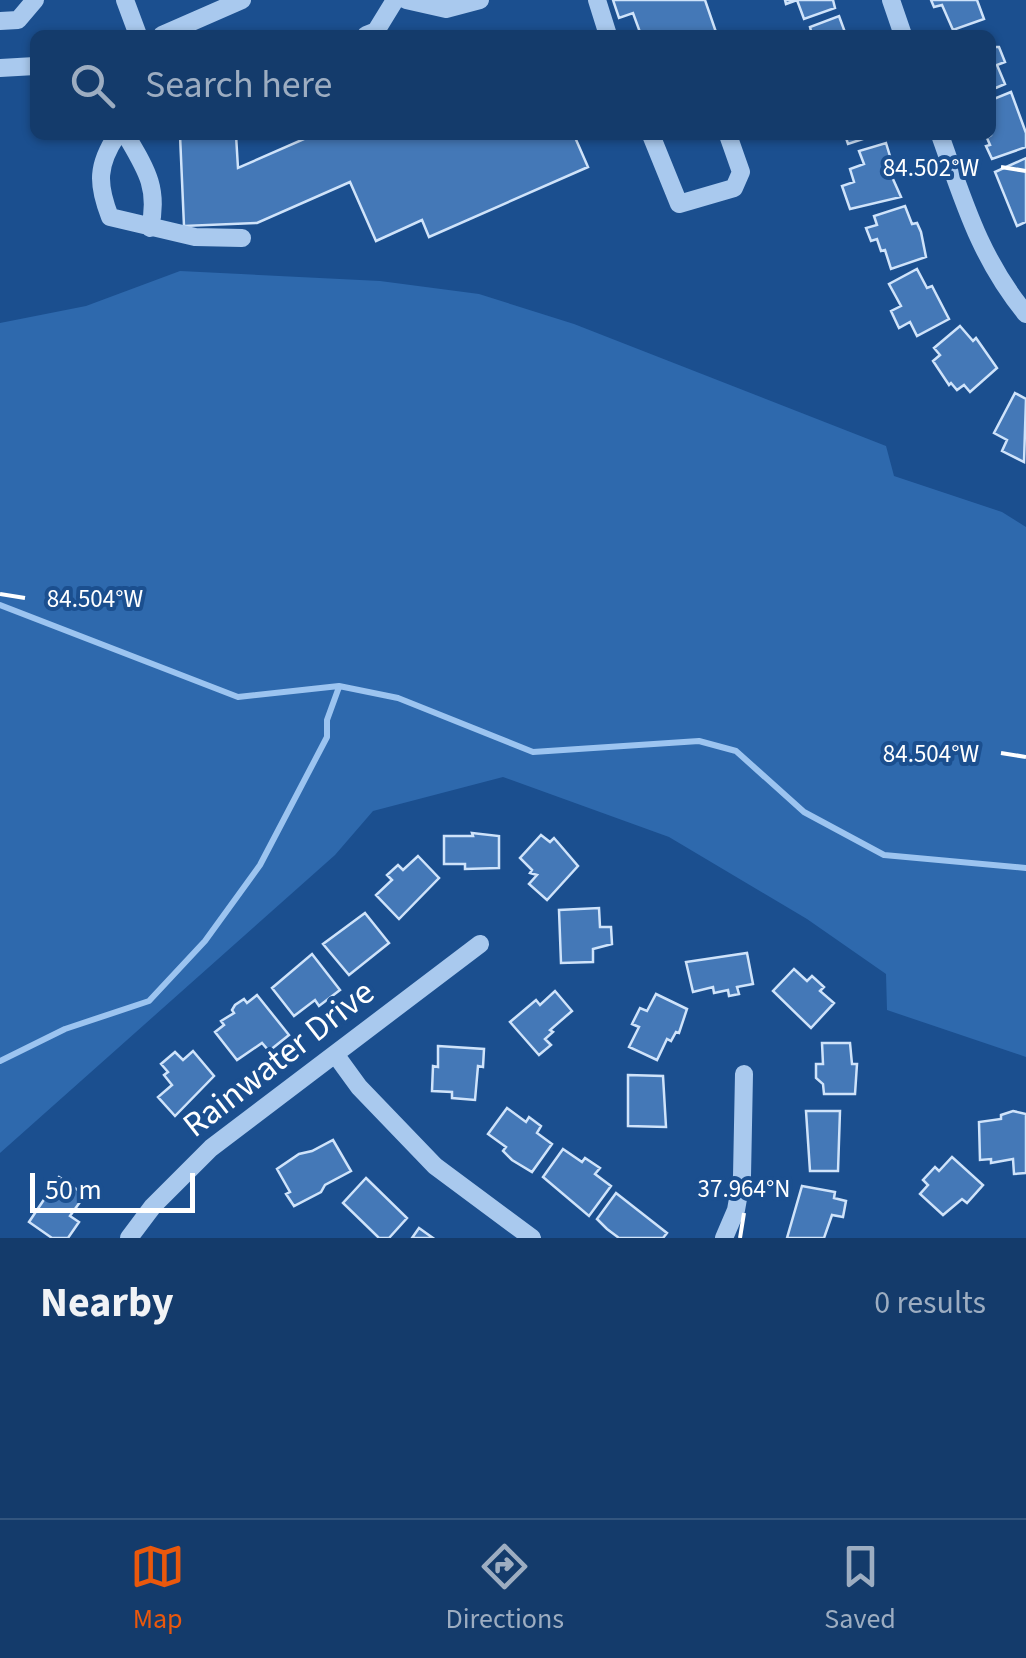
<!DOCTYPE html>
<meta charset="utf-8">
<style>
:root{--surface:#143b6b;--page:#214673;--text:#f1f3f6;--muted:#9dadc1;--line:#33557e;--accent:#ea580c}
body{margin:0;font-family:"Source Sans 3",sans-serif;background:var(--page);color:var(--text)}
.scale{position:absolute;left:30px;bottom:25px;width:165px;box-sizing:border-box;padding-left:10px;border:5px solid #fff;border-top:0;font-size:28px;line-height:35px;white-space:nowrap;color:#fff;-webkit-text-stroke:8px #1b4f8f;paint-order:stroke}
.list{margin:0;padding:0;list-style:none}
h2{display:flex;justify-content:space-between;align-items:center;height:130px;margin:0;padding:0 40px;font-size:42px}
h2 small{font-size:32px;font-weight:400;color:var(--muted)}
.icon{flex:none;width:55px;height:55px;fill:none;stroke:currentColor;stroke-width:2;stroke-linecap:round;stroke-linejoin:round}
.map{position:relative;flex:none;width:1026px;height:1238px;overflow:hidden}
.search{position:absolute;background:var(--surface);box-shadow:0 2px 8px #0004;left:30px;right:30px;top:30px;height:110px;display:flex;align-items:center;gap:25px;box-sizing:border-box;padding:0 35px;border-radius:15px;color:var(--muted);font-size:38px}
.sheet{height:280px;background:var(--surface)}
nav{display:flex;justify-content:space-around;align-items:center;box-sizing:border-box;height:140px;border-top:2px solid var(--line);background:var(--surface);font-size:28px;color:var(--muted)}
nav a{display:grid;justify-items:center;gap:5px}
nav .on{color:var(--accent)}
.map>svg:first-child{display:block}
.green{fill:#2e69ad}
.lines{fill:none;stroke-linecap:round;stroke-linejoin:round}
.stream{stroke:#9cc4f0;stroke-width:6}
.building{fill:#4478b7;stroke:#cfe3fa;stroke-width:2.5}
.minor{stroke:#a9c9ee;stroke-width:18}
.ticks{fill:none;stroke:#fff;stroke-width:4}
.labels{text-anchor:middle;stroke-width:8;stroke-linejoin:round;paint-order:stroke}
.street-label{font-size:35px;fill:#fff;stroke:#1b4f8f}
.ticks-label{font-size:25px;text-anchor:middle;fill:#fff;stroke:#1b4f8f;stroke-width:8;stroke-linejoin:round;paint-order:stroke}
</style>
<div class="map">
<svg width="1026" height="1238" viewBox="0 0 1026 1238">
<rect width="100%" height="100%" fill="#1b4f8f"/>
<path class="green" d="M180 271 380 281 479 294 574 324 886 446 894 476 1002 512 1026 527V1057L887 1010 886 974 807 919 669 837 503 777 373 811 335 855 0 1153V323L86 306Z"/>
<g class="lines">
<path class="stream" d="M0 605 238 697 339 686 398 698 533 752 699 741 736 751 804 812 884 855 1026 868
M0 1061 65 1029 149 1001 205 941 260 865 327 737V720L339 687"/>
</g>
<path class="building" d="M613 0H705L717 35H641L633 13 619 18Z
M785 0H833L835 8 804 19 797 0 786 4Z
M931 0H977L984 19 953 30 942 5 934 7Z
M839 16 846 35H812L810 27Z
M991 47H999L1005 62 997 65 1005 84 991 90Z
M1011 92 1026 133V147L992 159 986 146 990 145 987 138 991 135V100Z
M180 135H236L238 168 313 135H574L588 167 429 237 422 220 376 241 350 182 257 223 184 226Z
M845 135H875L848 144Z
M886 143 893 166 888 168 901 197 850 209 842 186 854 182 850 169 864 164 859 151Z
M1026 158V222L1017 226 995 172Z
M905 206 912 224 917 223 921 232 926 257 891 269 885 250 881 251 877 239 871 241 866 228 877 225 874 216Z
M917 269 927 288 932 286 949 319 917 336 910 322 899 328 891 311 901 306 889 284Z
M960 326 973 341 976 338 997 368 970 392 964 385 957 390 951 383 949 385 933 361 940 355 934 348Z
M1015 393 1026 399 1024 462 1002 451 1007 440 994 433Z
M472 833 499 836V868L465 869V864H444V836H473Z
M541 835 550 842 554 838 578 866 547 900 529 884 537 875 530 873 532 870 520 858Z
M418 856 439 878 399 919 376 895 392 880 387 875 398 865 403 870Z
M599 908 600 927H611L612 944 593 949V962L561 963 559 910Z
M365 913 389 943 349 975 323 944Z
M747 953 753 984 737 987 739 994 729 996 728 990 714 993 713 987 693 992 686 962Z
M312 954 340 990 319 1006 315 1000 294 1016 272 988Z
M794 969 807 981 812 976 824 987 820 991 834 1003 811 1028 773 991Z
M555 991 572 1011 550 1030 553 1032 545 1039 551 1045 539 1055 510 1022 536 1000 540 1005Z
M656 994 687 1009 679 1033 676 1032 671 1041 667 1039 657 1060 629 1047 639 1027 632 1024 640 1008 647 1011Z
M257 995 289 1035 269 1051 262 1043 237 1060 215 1032 224 1025 221 1021 234 1013 232 1010 235 1005 244 999 247 1003Z
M822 1043H850L852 1064H857L855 1094H824L823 1084 816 1078V1064H823Z
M438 1046 484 1049 483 1067 478 1066 475 1100 452 1098V1092L432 1091 433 1066 438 1067Z
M193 1051 214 1076 175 1116 158 1097 172 1085 164 1075 168 1072 161 1064 175 1052 183 1060Z
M628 1075 663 1076 666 1127 628 1126Z
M507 1108 526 1122 529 1117 541 1126 537 1133 552 1144 532 1172 512 1160 503 1151 506 1147 488 1134Z
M806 1111H840L838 1171H810Z
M1013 1111 1026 1114V1173L1014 1174 1013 1159 991 1163V1159L980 1160 979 1122 1001 1119V1115Z
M333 1140 351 1171 325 1185 321 1192 294 1206 286 1194 290 1192 277 1169 299 1154 312 1151Z
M563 1149 582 1162 585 1158 600 1168 595 1174 611 1186 589 1216 543 1177Z
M952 1157 983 1185 967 1203 962 1199 943 1215 920 1194 928 1185 923 1180 935 1167 939 1171Z
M59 1177 85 1195 70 1216 79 1222 68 1238H52L29 1222Z
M366 1178 407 1218 389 1238H379L343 1203Z
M802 1186 835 1192 834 1198 846 1201 843 1217 832 1215 824 1238H787Z
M616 1193 667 1233 663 1238H619L607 1229 597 1219Z
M419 1228 433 1238H412Z"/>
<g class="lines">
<path class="minor" d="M125 0 138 35
M406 0 446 9 480 0
M597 0 608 35
M891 0 903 35
M0 21 18 20 35 0
M162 35 242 0
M366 35 376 31 395 0
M0 68 35 66
M117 135C97 165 97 184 110 217L195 237 242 238
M126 135C146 169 159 188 150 228
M651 135 679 204 734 188 741 172 728 135
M940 135C964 202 980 258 1026 314
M335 1054 359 1087 435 1166 532 1238
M129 1238 153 1206 211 1148 480 944
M724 1238 736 1210 742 1176 744 1074"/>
</g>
<path class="ticks" d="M1001 167 1026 171M0 594 25 598M1001 753 1026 757M740 1238 744 1213"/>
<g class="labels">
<g class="street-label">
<text transform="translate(278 1058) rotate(-38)" y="12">Rainwater Drive</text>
</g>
</g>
<g class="ticks-label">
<text x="931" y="176">84.502°W</text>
<text x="95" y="607">84.504°W</text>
<text x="931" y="762">84.504°W</text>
<text x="744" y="1197">37.964°N</text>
</g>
</svg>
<div class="scale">50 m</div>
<div class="search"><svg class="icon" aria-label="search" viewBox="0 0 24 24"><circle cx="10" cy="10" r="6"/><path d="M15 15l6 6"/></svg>Search here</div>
</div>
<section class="sheet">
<h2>Nearby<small>0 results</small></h2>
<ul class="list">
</ul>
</section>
<nav>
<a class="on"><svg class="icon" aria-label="map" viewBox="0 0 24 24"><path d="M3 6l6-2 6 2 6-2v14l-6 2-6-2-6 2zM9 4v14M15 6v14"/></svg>Map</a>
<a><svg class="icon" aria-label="directions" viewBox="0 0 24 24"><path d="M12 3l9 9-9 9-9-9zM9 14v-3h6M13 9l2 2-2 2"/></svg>Directions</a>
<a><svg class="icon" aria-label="saved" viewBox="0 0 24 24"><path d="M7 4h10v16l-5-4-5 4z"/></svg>Saved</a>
</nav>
